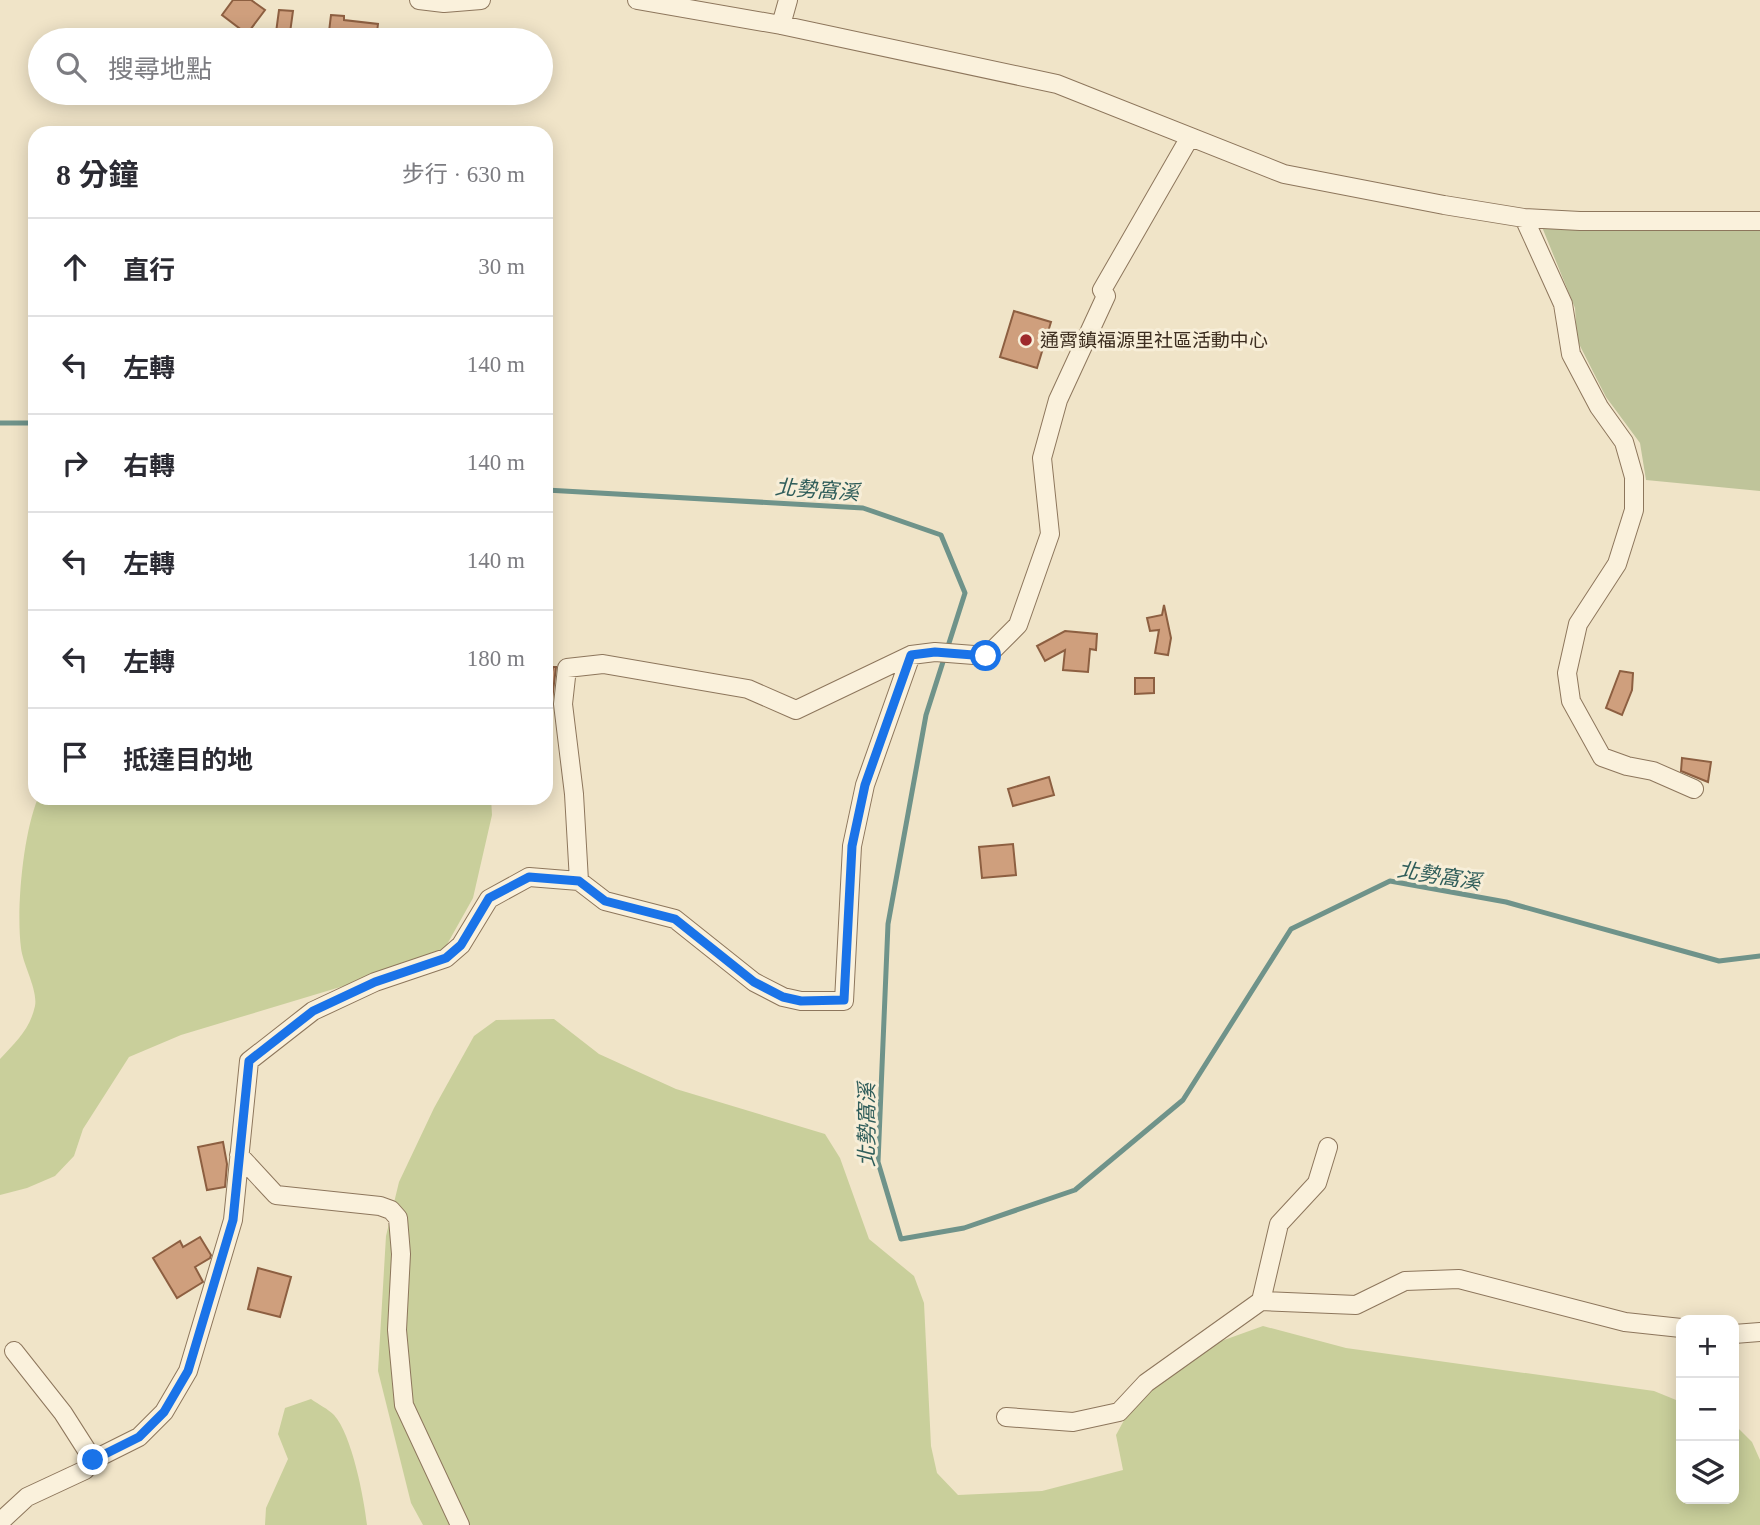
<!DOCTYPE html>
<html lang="zh-TW">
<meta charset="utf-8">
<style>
:root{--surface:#fff;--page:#f2f2f3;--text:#2b2b33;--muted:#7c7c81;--line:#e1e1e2}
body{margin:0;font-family:"Times New Roman","Noto Sans TC",serif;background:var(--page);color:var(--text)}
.controls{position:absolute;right:21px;bottom:21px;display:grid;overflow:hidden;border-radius:14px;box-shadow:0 4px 18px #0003}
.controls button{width:63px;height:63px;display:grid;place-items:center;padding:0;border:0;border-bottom:2px solid var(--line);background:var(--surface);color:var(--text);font:35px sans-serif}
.stop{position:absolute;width:21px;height:21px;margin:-16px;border:5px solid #1a73e8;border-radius:50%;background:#fff}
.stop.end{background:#1a73e8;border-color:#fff;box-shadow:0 2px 7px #0008}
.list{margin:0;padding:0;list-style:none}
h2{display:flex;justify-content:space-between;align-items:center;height:91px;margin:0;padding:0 28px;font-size:30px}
h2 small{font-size:23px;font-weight:400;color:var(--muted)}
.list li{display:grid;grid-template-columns:46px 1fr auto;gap:21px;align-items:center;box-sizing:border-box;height:98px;padding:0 28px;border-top:2px solid var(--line)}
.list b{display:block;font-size:26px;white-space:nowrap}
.list em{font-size:23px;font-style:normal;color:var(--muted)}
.icon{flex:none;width:38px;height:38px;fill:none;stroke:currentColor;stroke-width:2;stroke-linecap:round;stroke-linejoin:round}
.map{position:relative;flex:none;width:1760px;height:1525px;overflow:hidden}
.search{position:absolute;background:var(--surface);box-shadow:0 4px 18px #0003;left:28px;top:28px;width:525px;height:77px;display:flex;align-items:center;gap:18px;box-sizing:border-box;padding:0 24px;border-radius:38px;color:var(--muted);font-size:26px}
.panel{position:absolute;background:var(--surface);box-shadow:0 4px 18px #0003;left:28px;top:126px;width:525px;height:679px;border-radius:21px}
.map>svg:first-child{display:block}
.green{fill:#c9cf9b}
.cemetery{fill:#bfc49a}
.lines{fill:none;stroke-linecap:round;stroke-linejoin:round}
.stream{stroke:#6f938a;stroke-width:5}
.building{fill:#cf9f7d;stroke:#8d5f41;stroke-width:2}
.minor-casing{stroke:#8d765c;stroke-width:20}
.minor{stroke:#faf1dc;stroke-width:18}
.route{stroke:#1a73e8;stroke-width:9}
.poi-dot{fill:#9e2a2b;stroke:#f7eed8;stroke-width:2.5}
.labels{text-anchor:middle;stroke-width:6;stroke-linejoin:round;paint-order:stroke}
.poi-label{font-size:19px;fill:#3d2e20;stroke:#f7eed8;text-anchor:start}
.water-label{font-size:21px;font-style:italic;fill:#2f5d5a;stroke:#f7eed8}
</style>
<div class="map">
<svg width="1760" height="1525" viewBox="0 0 1760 1525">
<rect width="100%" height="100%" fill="#f0e4c8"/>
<path class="green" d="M38 798H491L492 815 473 898 445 948 420 963 181 1035 129 1057 83 1129 74 1156 55 1176 27 1188 0 1195V1059C16 1042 30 1029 35 1006 38 990 23 965 21 948 16 910 23 834 38 798Z
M554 1019 599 1054 676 1089 825 1134 840 1158 869 1239 914 1276 924 1303 931 1446 937 1473 958 1495 1042 1491 1123 1470 1116 1435 1142 1387 1213 1344 1263 1326 1346 1348 1654 1391 1681 1402V1499H1734V1424L1752 1442 1760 1460V1525H423L411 1503 378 1371 386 1236 399 1182 434 1108 474 1036 496 1020Z
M311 1399C318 1404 328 1409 334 1415 352 1435 364 1498 367 1525H265L266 1508 288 1459 278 1434 285 1408Z"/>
<path class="cemetery" d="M1542 227 1760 229V491L1646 480 1640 443 1606 397 1577 340 1575 308Z"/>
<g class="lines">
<path class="stream" d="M0 423H35
M546 490 863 508 941 535 965 593 926 715 888 924 878 1162 901 1239 964 1228 1075 1190 1183 1100 1291 929 1390 881 1506 902 1719 961 1760 956"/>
</g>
<path class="building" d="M233 0H251L265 10 247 34 222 15Z
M279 10 293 11 289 40H275Z
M331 15 344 16V20L378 24 376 40H328Z
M1014 311 1051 322 1037 368 1000 357Z
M1164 605 1171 638 1168 655 1155 653 1159 630 1150 631 1147 618 1162 615Z
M1065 631 1097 634 1096 650 1090 649 1088 672 1063 670 1065 650 1045 661 1037 646Z
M553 667H556L552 700 546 699V680L550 681Z
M1620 671 1633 673 1632 690 1622 715 1606 708Z
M1135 678H1154V693L1135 694Z
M1682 758 1711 762 1708 782 1681 771Z
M1049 777 1054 795 1013 806 1008 789Z
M1013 844 1016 875 982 878 979 847Z
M223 1142 227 1164 225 1187 207 1190 198 1147Z
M200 1237 211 1255 210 1258 195 1267 203 1282 177 1298 153 1258 180 1241 183 1247Z
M258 1268 291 1277 280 1317 248 1309Z"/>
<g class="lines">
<g class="minor-casing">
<path id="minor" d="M419 0 444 3 481 0
M637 0 781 25 1057 84 1284 174 1444 205 1524 218 1580 221H1760
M781 25 788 0
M1524 218 1563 304 1571 354 1599 407 1624 442 1634 477V510L1617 564 1578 624 1567 673 1571 701 1602 757 1627 766 1653 771 1694 789
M579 881 574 794 563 704 567 668 603 664 748 689 796 710 911 655 935 652 987 656 1018 625 1050 534 1042 458 1058 400 1106 296 1102 290 1190 137
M239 1155 276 1195 380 1206 391 1210 398 1218 401 1254 397 1330 404 1405 460 1525
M1261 1301 1279 1224 1317 1183 1328 1147
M1734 1334 1760 1332
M14 1351 63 1413 93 1460
M1006 1417 1073 1422 1119 1412 1146 1383 1261 1301 1356 1305 1405 1281 1459 1279 1625 1322 1681 1328
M0 1522 27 1497 85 1470 93 1460 139 1437 164 1412 188 1371 233 1220 249 1061 313 1011 375 982 446 958 461 945 489 899 529 877 579 881 605 901 675 919 754 982 783 997 801 1001H844L852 846 865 785 911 655"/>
</g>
<use href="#minor" class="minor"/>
</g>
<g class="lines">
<path class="route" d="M93 1460 139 1437 164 1412 188 1371 233 1220 249 1061 313 1011 375 982 446 958 461 945 489 898 529 877 579 881 605 901 675 919 754 982 783 997 801 1001 844 1000 852 846 865 785 911 655 935 652 986 656"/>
</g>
<circle class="poi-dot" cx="1026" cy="340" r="7"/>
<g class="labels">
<g class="poi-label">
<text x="1040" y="347">通霄鎮福源里社區活動中心</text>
</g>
<g class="water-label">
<text transform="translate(817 490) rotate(4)" y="7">北勢窩溪</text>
<text transform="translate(1439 876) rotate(9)" y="7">北勢窩溪</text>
<text transform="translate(867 1125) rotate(-90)" y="7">北勢窩溪</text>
</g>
</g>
</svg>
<div class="controls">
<button>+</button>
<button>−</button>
<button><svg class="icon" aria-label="layers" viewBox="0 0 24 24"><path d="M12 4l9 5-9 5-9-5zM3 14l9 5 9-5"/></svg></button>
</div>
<div class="stop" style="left:986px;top:656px"></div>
<div class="stop end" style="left:93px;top:1460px"></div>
<div class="search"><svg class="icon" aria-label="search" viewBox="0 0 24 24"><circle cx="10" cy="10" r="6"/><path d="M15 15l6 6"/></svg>搜尋地點</div>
<section class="panel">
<h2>8 分鐘<small>步行 · 630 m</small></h2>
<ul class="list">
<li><svg class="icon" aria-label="ahead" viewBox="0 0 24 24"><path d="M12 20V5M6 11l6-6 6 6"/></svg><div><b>直行</b></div><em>30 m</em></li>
<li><svg class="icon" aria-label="left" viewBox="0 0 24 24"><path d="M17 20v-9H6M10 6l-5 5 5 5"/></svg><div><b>左轉</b></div><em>140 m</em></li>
<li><svg class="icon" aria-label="right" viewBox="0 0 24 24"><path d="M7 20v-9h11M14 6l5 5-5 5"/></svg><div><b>右轉</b></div><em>140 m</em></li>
<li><svg class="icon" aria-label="left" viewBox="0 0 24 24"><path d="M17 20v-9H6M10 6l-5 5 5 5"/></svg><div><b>左轉</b></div><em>140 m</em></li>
<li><svg class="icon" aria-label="left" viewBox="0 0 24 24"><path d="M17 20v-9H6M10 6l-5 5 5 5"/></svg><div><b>左轉</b></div><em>180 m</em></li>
<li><svg class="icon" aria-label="arrive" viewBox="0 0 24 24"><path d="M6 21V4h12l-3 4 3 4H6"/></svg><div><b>抵達目的地</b></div></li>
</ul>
</section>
</div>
